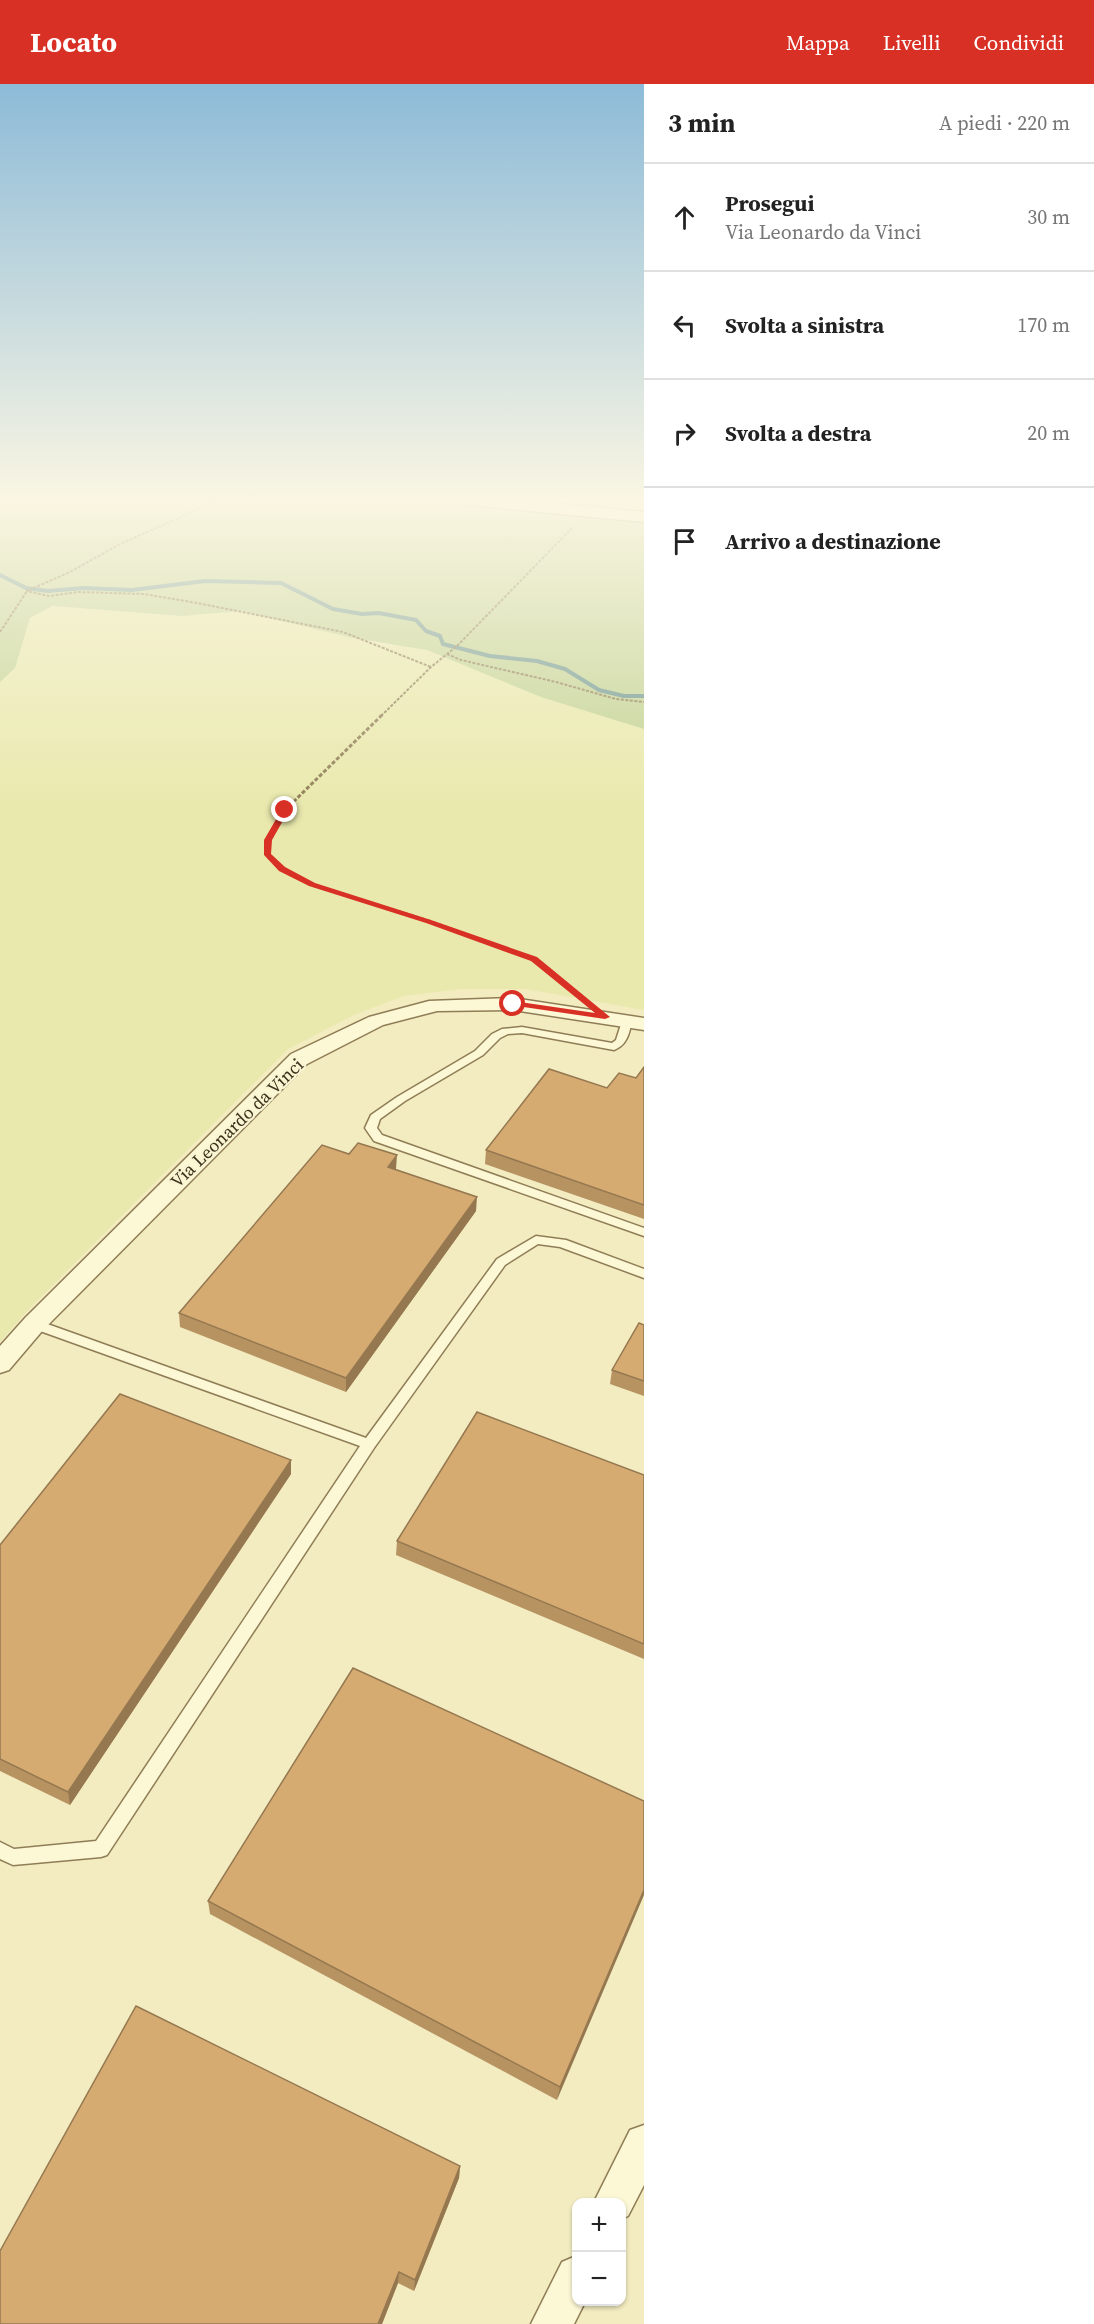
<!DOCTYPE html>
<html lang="it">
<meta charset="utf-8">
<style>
:root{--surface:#fff;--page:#f2f2f2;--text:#222;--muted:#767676;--line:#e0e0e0;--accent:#d93025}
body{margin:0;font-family:"Source Serif 4",serif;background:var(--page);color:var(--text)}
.controls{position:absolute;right:18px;bottom:18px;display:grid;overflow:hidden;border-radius:12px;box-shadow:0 2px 4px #0004}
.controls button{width:54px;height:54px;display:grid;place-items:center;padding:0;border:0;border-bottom:2px solid var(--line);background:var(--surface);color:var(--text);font:30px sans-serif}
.stop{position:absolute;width:18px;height:18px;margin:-14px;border:4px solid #d93025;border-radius:50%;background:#fff}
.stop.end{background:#d93025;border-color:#fff;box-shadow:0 2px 6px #0008}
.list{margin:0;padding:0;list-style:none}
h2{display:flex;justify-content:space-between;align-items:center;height:78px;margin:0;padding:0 24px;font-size:26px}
h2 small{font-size:20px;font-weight:400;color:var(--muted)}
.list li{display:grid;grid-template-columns:39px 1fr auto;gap:18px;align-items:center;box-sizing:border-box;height:108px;padding:0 24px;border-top:2px solid var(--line)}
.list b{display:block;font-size:22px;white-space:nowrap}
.list p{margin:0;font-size:20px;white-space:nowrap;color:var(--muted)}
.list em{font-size:20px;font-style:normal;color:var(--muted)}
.icon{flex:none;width:33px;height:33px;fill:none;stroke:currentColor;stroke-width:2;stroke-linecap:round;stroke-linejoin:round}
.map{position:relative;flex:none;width:644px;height:2240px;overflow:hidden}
header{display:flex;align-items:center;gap:36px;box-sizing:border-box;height:84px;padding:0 30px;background:var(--accent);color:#fff}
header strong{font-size:28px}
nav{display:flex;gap:33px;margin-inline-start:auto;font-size:21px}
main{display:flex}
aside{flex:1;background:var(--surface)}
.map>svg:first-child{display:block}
.farmland{fill:#e9e9ad}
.green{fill:#c1d293}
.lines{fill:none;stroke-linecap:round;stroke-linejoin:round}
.stream{stroke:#6a9490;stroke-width:4}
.service-casing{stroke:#8f7d56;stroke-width:3}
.minor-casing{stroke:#8f7d56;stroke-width:3}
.tertiary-casing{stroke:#8f7d56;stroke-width:3}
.path-far2{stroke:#8f7d56;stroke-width:2;stroke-dasharray:3 1.5;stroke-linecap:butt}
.path-far1{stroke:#8f7d56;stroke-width:3;stroke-dasharray:4 2;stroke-linecap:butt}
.path{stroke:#8f7d56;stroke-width:4;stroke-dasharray:4.5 3;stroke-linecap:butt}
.service{fill:#fcf7d5;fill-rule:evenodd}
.minor{fill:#fcf7d5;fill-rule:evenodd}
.tertiary{fill:#fcf7d5;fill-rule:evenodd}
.wall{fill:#b79362}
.shaded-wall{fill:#957850}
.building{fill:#d5ab72;stroke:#957850;stroke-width:1.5}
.route{fill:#d93025}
.labels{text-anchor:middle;stroke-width:4.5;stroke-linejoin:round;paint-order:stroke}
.street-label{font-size:18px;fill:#3d311c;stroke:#f9f4d1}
</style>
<header>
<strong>Locato</strong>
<nav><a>Mappa</a><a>Livelli</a><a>Condividi</a></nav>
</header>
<main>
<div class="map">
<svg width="644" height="2240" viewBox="0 0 644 2240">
<rect width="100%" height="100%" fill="#f3ecc1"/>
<path class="farmland" d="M0 414 479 423 629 436 542 613 644 645V926L526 905H461L404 912 354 931 288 965 30 1224 0 1258V598L15 584 30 534 54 522 181 532 197 513 353 554 398 563Z
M512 414H644V428Z"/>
<path class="green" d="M0 414H321L479 423 644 438V645L541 613 427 566 353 554 241 527 181 532 53 522 30 534 15 584 0 598Z"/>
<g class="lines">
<path class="stream" d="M0 491 26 504 48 507 83 504 132 506 205 497 281 499 333 525 362 530 379 529 416 536 426 547 440 552 443 560 490 572 537 577 565 585 599 606 624 612H644"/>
<g class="service-casing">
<path id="service" d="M627 934 632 937C629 950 627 961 614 966L522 949 508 950 500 954 483 971 405 1017 380 1035 377 1044 382 1051 644 1144V1152L374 1057 365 1044 371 1031 397 1013 475 967 492 950 502 945 522 943 612 959 616 956 622 937Z
M536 1152 566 1156 644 1185V1194L560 1163 538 1160 505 1181 374 1364 107 1771 101 1773 13 1781 0 1775V1758L14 1765 96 1757 360 1362 29 1243 28 1240 29 1237H39L366 1354 497 1175Z"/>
</g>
<g class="minor-casing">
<path id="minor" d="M513 914 644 934V946L513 926 437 927 383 941 307 980 43 1246 9 1286 0 1289V1262L25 1234 291 970 369 933 429 917Z
M644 2041V2101L628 2132 622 2135V2118H594L630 2046Z
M576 2172V2218H585L574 2240H531L562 2178Z"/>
</g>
<g class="tertiary-casing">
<path id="tertiary" d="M440 414H503L644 428V438L448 419Z"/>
</g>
<path class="path-far2" d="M356 414 431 419
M29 506 27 507 49 512 78 508 144 510 197 519 343 548 431 583
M29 506 70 488 120 460 224 414
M0 548 27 507
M447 570 461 576 556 598 616 615 644 618
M381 632 431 583 457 562 573 443"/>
<path class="path-far1" d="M382 631 285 726 268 756 267 771 282 785 312 801 429 837 534 875 573 906"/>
<path class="path" d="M572 905 582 913"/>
<use href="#service" class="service"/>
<use href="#minor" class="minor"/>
<use href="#tertiary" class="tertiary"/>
</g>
<path class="wall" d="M644 983V1135L485 1080 486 1066 607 1004 636 994Z
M396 1085 395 1086 476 1127 346 1308 180 1243 179 1229Z
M644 1241V1312L610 1300 612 1286Z
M291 1390 70 1721 0 1687V1461Z
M644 1391V1575L396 1471 397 1457Z
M644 1717 557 2016 210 1830 208 1817Z
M460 2082 459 2094 414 2207 398 2199 382 2240H0Z"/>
<path class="shaded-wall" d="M397 1071 396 1085 387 1097 388 1083Z
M477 1113 476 1127 346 1308V1294Z
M291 1376V1390L70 1721 68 1708Z
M644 1806V1811L557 2016 560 2003Z
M460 2082 459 2094 414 2207 415 2196Z
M399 2188 398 2199 382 2240H378Z"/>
<path class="building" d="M644 983V1121L486 1066 549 985 607 1004 619 989 636 994Z
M358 1059 397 1071 388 1083 477 1113 346 1294 179 1229 322 1061 349 1070Z
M639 1239 644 1241V1297L612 1286Z
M120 1310 291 1376 68 1708 0 1675V1461Z
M477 1328 644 1391V1560L397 1457Z
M353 1584 644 1717V1806L560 2003 208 1817Z
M136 1922 460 2082 415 2196 399 2188 378 2240H0V2167Z"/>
<linearGradient id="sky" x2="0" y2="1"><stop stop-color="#8dbbd8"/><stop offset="0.57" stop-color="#faf6e3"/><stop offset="1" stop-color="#faf6e3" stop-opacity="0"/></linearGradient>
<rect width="644" height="728" fill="url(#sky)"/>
<path class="route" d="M282 725 289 726 272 756 271 770 285 783 315 799 431 836 537 873 610 933 605 935 510 921 509 920 513 917 595 929 531 877 426 839 309 802 279 787 264 771V756Z"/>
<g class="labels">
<g class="street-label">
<text transform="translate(237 1039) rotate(-44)" y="6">Via Leonardo da Vinci</text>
</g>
</g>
</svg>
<div class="controls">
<button>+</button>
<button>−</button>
</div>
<div class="stop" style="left:513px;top:920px"></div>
<div class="stop end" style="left:285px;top:726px"></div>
</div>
<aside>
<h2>3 min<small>A piedi · 220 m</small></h2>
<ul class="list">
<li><svg class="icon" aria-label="ahead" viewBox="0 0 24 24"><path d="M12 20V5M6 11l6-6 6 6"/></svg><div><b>Prosegui</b><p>Via Leonardo da Vinci</p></div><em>30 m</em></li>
<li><svg class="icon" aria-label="left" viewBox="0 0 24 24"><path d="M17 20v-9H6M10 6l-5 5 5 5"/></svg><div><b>Svolta a sinistra</b></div><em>170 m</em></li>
<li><svg class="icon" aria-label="right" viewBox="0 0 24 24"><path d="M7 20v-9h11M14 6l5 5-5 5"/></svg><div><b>Svolta a destra</b></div><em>20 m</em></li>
<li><svg class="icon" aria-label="arrive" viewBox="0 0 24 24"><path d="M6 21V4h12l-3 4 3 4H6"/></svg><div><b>Arrivo a destinazione</b></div></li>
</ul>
</aside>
</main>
